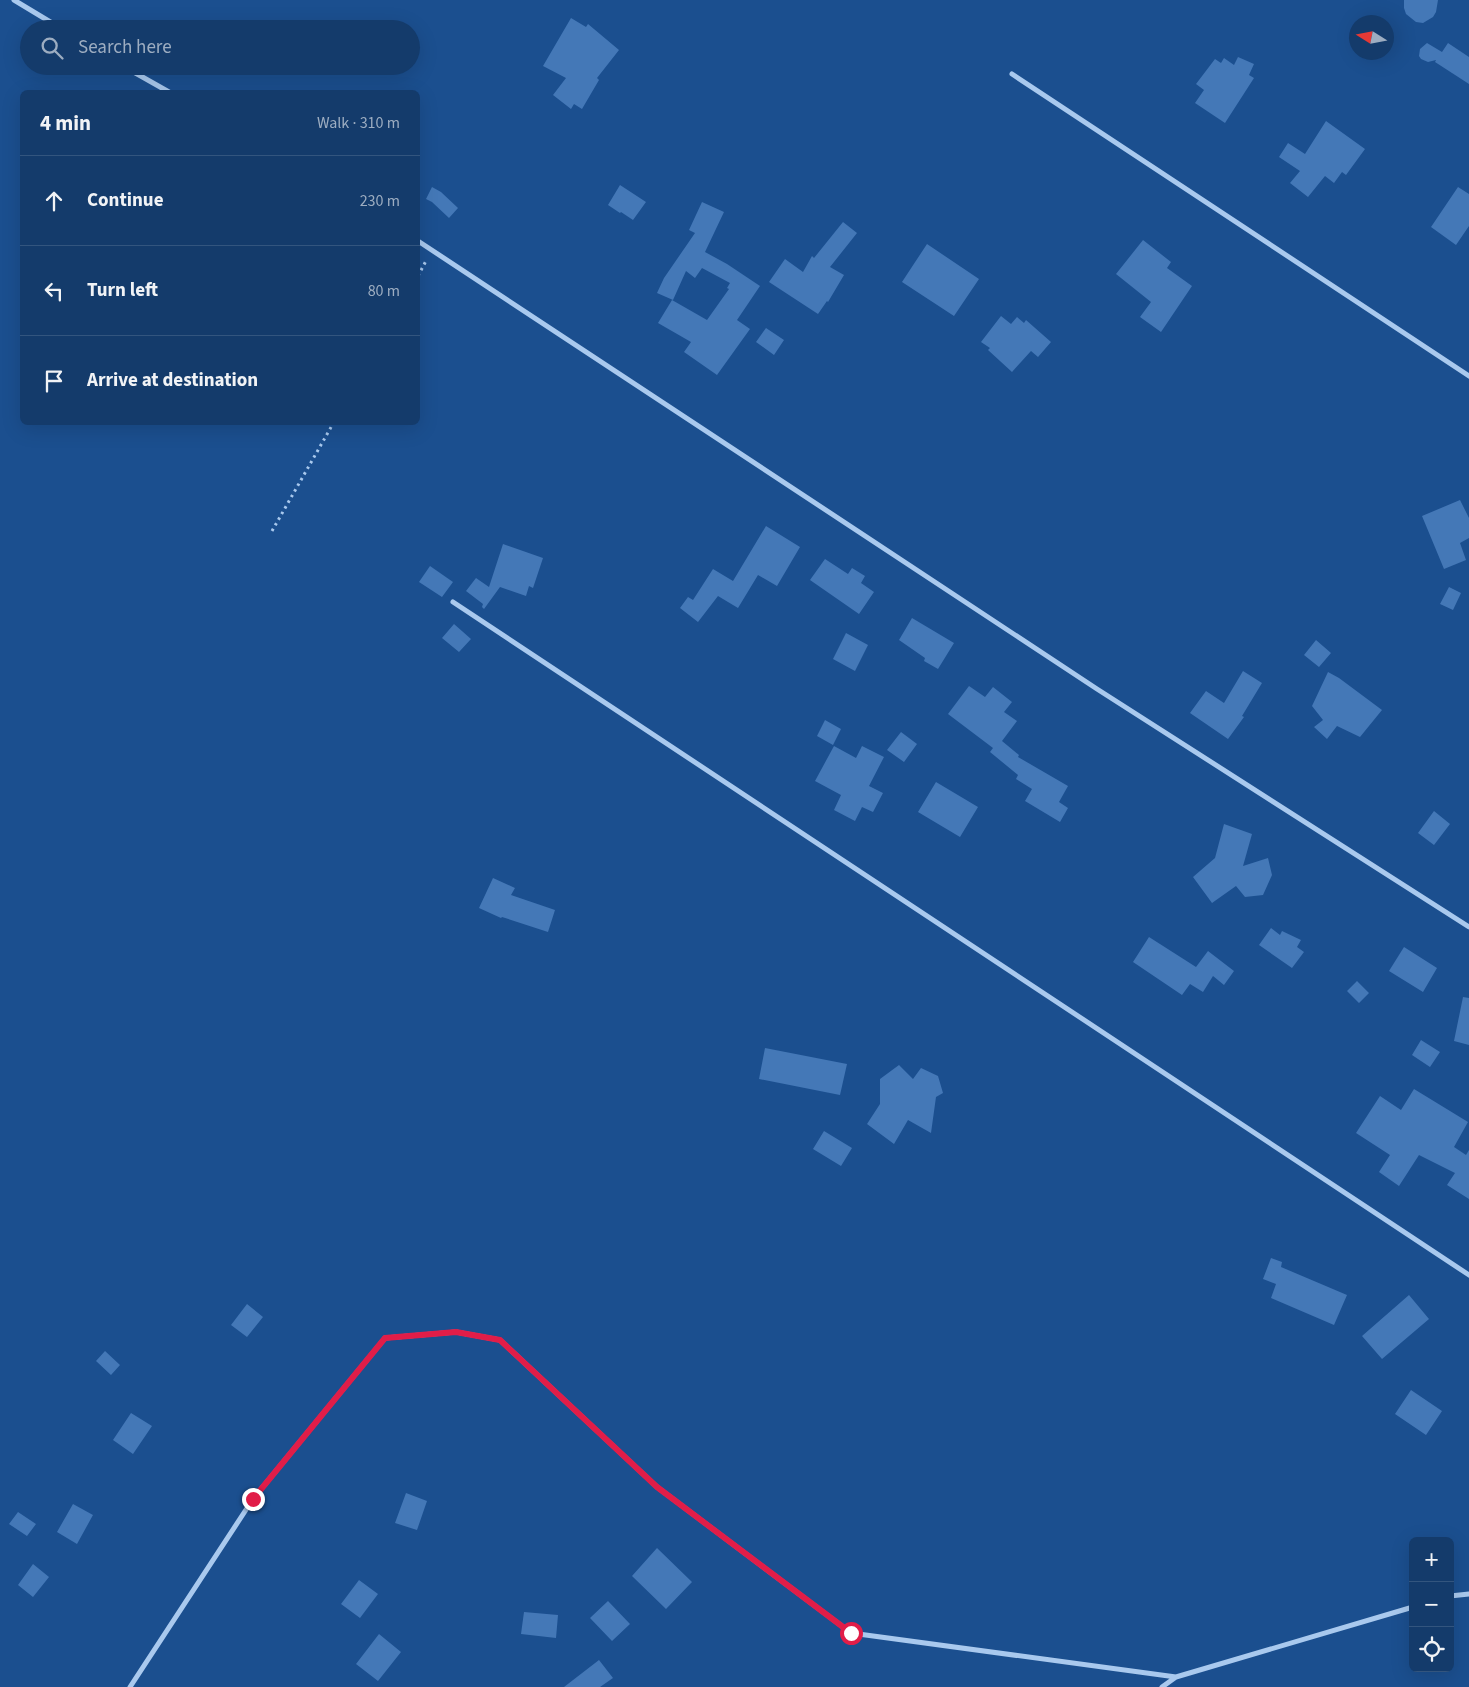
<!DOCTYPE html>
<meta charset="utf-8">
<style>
:root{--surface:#143b6b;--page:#1d4271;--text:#f1f3f6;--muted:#9dadc1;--line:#33557e}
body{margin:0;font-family:"Source Sans 3",sans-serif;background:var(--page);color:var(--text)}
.controls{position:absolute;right:15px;bottom:15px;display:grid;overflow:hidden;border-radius:8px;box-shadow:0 5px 20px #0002}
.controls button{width:45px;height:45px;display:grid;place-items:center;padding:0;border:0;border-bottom:1px solid var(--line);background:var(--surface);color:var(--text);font:25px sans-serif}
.compass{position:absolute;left:1349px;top:15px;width:45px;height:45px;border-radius:50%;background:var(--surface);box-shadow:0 5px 20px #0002;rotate:281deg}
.stop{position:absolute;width:15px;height:15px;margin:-11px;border:4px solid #e11d48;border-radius:50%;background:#fff}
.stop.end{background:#e11d48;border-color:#fff;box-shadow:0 1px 5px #0008}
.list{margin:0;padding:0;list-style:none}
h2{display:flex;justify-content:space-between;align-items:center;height:65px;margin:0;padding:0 20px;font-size:21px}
h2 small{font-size:16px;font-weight:400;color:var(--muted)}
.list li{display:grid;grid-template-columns:32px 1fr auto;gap:15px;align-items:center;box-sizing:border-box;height:90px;padding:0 20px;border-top:1px solid var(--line)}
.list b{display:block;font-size:19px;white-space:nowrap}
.list em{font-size:16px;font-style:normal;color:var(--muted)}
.icon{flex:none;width:28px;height:28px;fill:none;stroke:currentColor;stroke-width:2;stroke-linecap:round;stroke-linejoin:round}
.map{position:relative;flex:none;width:1469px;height:1687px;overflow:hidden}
.search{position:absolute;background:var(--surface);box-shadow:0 5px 20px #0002;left:20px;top:20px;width:400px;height:55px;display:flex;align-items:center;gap:12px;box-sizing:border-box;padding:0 18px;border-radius:28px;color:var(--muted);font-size:19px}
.panel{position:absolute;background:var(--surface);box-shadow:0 5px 20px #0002;left:20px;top:90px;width:400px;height:335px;border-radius:8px}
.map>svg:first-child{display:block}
.building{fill:#4478b7}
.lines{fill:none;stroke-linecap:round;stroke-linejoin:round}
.path{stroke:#a9c9ee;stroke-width:3;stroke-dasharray:2.5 4;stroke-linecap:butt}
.minor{stroke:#a9c9ee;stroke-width:5}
.route{stroke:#e11d48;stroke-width:6}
</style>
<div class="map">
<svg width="1469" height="1687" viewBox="0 0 1469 1687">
<rect width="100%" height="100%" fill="#1b4f8f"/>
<path class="building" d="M1404 0H1438L1436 12 1433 17 1423 23 1416 22 1406 14 1404 8Z
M571 18 586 27 588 24 619 50 597 78 599 80 582 109 574 104 571 109 553 95 566 78 543 66Z
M1427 43 1442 52 1448 43 1469 57V84L1435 62 1436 60 1428 62 1421 59 1419 56 1420 49Z
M1238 57 1254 64 1249 75 1254 78 1225 123 1195 103 1204 90 1196 84 1215 59 1221 63 1224 58 1234 65Z
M1326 121 1365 149 1346 175 1342 172 1334 183 1325 176 1308 197 1290 183 1300 171 1279 157 1288 143 1305 154Z
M620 185 646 202 633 220 621 212 620 213 608 205Z
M432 187 441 192 458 208 449 218 432 202 426 199Z
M1458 187 1469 194V226L1456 245 1431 227Z
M702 202 724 212 705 252 727 264 760 286 737 320 750 329 717 375 684 352 691 342 658 323 672 300 707 320 729 289 727 288 730 283 702 268 695 278 686 271 673 300 657 293 664 278 695 233 689 230Z
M843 222 857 233 830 267 844 275 828 302 827 301 818 314 769 282 785 259 803 272 812 256 814 258Z
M1143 240 1171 262 1167 268 1192 286 1161 332 1140 317 1151 302 1116 274Z
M927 244 979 279 954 316 902 282Z
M1001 316 1011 324 1017 317 1024 323 1026 320 1051 342 1038 357 1031 351 1012 372 988 350 990 348 981 342Z
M766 328 784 340 774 355 756 342Z
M1460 500 1469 518V538L1460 543 1466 560 1444 569 1422 516Z
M766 526 800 547 777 586 758 575 738 608 718 596 698 622 680 608 688 597 693 600 713 569 733 581Z
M503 544 543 558 533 588 529 586 526 596 500 587 484 609 482 607 483 604 466 591 476 578 489 587Z
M825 559 848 574 852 568 865 576 861 583 874 592 859 614 810 580Z
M430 566 453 582 442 597 419 582Z
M1449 587 1461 593 1453 610 1440 604Z
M912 618 954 643 938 669 924 661 925 658 899 640Z
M454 624 471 639 459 652 442 638Z
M846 633 868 645 855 671 833 659Z
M1316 640 1331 653 1319 667 1304 655Z
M1243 671 1262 683 1242 716 1244 717 1228 739 1190 713 1206 691 1224 703Z
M1328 672 1339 678 1382 710 1360 737 1337 726 1327 739 1314 727 1323 720 1312 706Z
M969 686 985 697 993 687 1012 702 1004 712 1017 721 1002 741 1019 755 1018 757 1068 786 1059 802 1068 808 1060 822 1025 801 1032 789 1016 779 1018 775 990 752 993 748 948 714Z
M825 720 841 729 833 745 817 736Z
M901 732 917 744 904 762 887 750Z
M834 746 856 758 862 746 884 757 869 786 883 793 873 812 862 807 855 821 834 810 841 795 815 781Z
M936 782 978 807 960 837 918 812Z
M1434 811 1450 824 1434 845 1418 833Z
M1224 824 1252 834 1243 866 1268 858 1272 875 1263 895 1245 897 1236 886 1212 903 1193 877 1215 858Z
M493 878 515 888 511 895 555 910 548 932 502 917 501 918 479 908Z
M1271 928 1280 935 1282 931 1301 940 1297 947 1304 952 1292 968 1259 945Z
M1149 937 1196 967 1208 951 1234 971 1224 985 1213 976 1203 992 1190 984 1182 995 1133 962Z
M1404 947 1437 968 1423 992 1389 971Z
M1357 981 1369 993 1359 1003 1347 991Z
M1463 997 1469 998V1045L1454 1041Z
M1421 1040 1440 1052 1430 1067 1412 1055Z
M765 1048 847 1064 840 1095 759 1079Z
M899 1065 913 1079 921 1068 938 1076 943 1093 936 1097 931 1133 908 1120 894 1144 867 1124 880 1104V1079Z
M1414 1089 1468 1122 1454 1147 1466 1155 1469 1150V1199L1447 1185 1455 1173 1419 1155 1399 1186 1379 1172 1390 1155 1356 1133 1380 1096 1401 1110Z
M824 1131 852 1148 841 1166 813 1149Z
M1271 1258 1282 1262 1281 1267 1347 1295 1334 1325 1271 1298 1276 1284 1263 1279Z
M1409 1295 1429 1319 1382 1359 1362 1336Z
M247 1304 263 1317 247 1337 231 1325Z
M105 1351 120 1365 111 1375 96 1361Z
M1411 1390 1442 1411 1426 1435 1395 1414Z
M131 1413 152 1426 133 1454 113 1440Z
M406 1493 427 1501 417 1530 395 1523Z
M73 1504 93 1515 77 1544 57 1532Z
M18 1512 36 1524 27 1536 9 1524Z
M657 1548 692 1582 666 1609 632 1576Z
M33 1564 49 1577 33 1597 18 1585Z
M359 1580 378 1594 360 1618 341 1604Z
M608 1601 630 1624 612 1641 590 1618Z
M524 1612 558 1615 556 1638 521 1634Z
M379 1634 401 1652 378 1681 356 1664Z
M599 1660 613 1678 600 1687H564Z"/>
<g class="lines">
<path class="path" d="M418 276 427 259
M272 531 334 422"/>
<path class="minor" d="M14 0 62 29
M123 66 169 92
M1012 74 1469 376
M418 241 1097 689 1469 927
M453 602 1469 1275
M1450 1596 1469 1594
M130 1687 253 1499 385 1338 456 1332 500 1340 657 1487 851 1633 1176 1677 1413 1607
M1162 1687 1176 1677"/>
</g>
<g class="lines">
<path class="route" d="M253 1499 385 1338 456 1332 500 1340 657 1487 851 1633"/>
</g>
</svg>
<div class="controls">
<button>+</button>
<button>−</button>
<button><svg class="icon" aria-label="locate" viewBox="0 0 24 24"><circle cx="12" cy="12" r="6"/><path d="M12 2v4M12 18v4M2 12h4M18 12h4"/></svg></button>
</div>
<svg class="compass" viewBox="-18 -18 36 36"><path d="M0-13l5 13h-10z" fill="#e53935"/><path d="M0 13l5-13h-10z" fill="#9dadc1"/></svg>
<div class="stop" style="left:851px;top:1633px"></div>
<div class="stop end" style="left:253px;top:1499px"></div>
<div class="search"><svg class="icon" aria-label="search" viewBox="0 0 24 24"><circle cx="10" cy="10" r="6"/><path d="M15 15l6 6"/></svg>Search here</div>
<section class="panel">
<h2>4 min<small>Walk · 310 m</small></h2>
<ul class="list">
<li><svg class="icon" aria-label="ahead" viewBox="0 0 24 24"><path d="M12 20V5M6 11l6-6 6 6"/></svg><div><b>Continue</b></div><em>230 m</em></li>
<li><svg class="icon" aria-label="left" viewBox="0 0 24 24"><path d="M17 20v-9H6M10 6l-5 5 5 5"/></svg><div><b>Turn left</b></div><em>80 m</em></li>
<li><svg class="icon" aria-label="arrive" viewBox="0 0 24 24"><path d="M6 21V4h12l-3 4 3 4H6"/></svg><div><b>Arrive at destination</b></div></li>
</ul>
</section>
</div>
